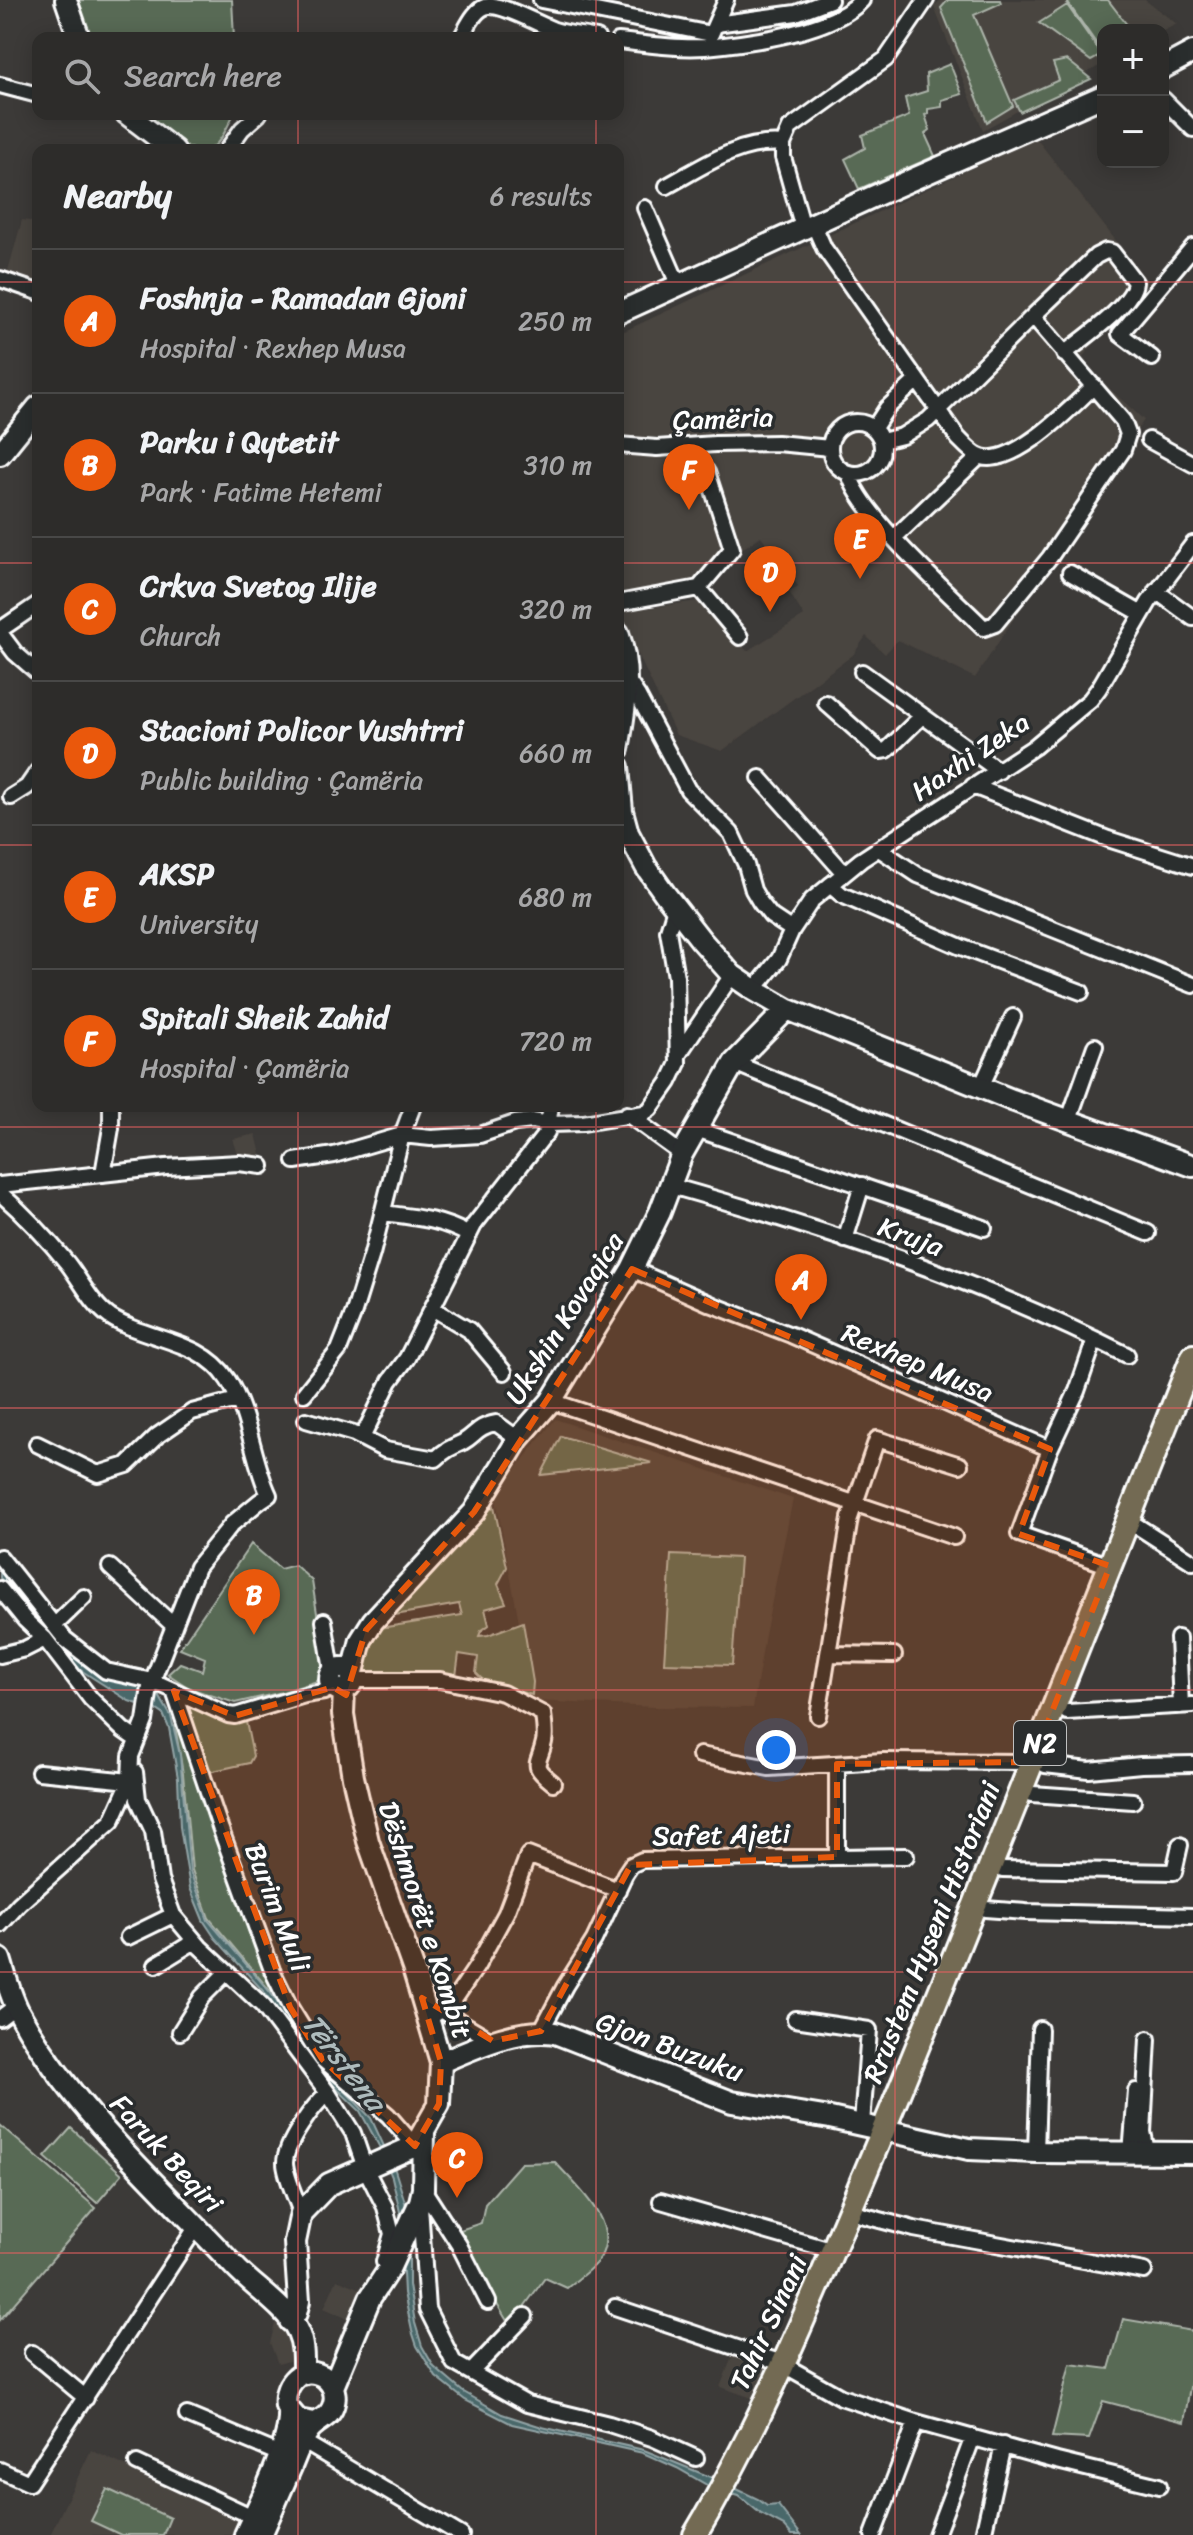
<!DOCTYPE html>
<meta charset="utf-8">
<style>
:root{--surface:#2d2c2a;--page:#393836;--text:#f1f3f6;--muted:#a7a7a8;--line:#484847;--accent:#ea580c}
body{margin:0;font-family:Sriracha,sans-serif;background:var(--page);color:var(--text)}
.controls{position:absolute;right:24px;top:24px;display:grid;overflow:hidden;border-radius:16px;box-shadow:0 4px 20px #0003}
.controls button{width:72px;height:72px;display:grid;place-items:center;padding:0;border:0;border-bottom:2px solid var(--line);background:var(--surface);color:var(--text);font:40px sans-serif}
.you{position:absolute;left:776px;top:1750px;width:28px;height:28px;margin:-20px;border:6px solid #fff;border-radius:50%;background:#1a73e8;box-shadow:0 0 0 12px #1a73e833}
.badge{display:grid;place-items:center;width:52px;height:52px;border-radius:50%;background:var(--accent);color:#fff;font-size:26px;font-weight:700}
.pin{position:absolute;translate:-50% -66px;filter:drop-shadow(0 2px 4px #0008)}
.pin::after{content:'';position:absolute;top:42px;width:28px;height:24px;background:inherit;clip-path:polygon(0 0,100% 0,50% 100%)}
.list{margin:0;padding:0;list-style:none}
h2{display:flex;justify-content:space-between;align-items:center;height:104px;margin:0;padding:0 32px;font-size:34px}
h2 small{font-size:26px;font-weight:400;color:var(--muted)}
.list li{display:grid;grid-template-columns:52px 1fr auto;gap:24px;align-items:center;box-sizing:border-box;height:144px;padding:0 32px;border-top:2px solid var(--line)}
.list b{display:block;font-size:30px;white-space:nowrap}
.list p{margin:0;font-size:26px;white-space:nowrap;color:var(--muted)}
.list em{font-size:26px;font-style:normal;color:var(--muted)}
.icon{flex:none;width:44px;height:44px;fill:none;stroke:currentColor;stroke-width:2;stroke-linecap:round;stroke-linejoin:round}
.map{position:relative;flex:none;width:1193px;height:2535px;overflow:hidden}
.search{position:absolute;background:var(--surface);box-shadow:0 4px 20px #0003;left:32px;top:32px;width:592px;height:88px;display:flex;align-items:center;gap:20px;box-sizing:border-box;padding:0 28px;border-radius:16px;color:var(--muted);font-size:30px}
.panel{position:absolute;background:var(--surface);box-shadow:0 4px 20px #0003;left:32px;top:144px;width:592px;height:968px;border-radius:16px}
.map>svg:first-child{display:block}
.built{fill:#49443f}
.green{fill:#596a54;stroke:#acb4aa;stroke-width:2}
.water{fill:#4a686b;stroke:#92a4a6;stroke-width:2}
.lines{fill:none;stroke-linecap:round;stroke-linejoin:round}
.street-casing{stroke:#fff;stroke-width:20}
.secondary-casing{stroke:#fff;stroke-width:26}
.primary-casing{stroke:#fff;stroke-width:28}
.street{stroke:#2a2d2e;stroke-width:14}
.secondary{stroke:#2a2d2e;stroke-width:20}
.primary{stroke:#736b52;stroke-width:22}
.marked{fill:#e8590c;fill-opacity:0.2;stroke:#e8590c;stroke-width:6;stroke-dasharray:16 10;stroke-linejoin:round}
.grid{fill:none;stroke:#e05e5e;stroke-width:2;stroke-opacity:0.55}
.labels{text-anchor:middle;stroke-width:7;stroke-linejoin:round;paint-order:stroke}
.shield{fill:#2a2d2e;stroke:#bfc0c0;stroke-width:2}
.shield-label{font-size:26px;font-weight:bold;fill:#fff}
.street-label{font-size:28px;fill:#fff;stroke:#2a2d2e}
.water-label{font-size:30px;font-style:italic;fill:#aebbbc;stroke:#2a2d2e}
</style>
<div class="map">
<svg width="1193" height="2535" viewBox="0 0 1193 2535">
<rect width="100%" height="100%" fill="#3c3a38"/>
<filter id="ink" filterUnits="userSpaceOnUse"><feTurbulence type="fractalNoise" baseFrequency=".0125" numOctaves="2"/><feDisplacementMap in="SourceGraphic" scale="16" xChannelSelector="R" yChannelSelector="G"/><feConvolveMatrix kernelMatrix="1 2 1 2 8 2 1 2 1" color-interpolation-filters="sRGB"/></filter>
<g filter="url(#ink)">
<path class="built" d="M940 0H1145L1177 24 1163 31 1103 30V64L983 130 934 7Z
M1036 138 1148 282 1079 361 1144 420 975 678 898 640 885 654 866 636 853 655 722 751 676 735 618 612 698 601 747 651 804 616 789 592 798 586 761 536 696 580 618 594V456L713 454 705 436 618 438V334Z
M22 220 38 222V287L6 278Z
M256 1134 261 1154 240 1161 233 1139Z
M555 1419 793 1499 765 1635 753 1708 653 1707 534 1701 495 1495Z
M337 2279 364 2290 348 2319 324 2308Z
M275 2323 286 2331 293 2360 278 2364 270 2343Z
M734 2352 769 2366 755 2399 720 2387Z
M91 2450 241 2520 234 2535H50Z"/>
<path class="green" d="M75 0H232L234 38H89Z
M948 0H1000L1001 3 974 15 1013 106 987 122 941 8Z
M1073 0H1108L1131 30H1103V53L1068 3Z
M1067 5 1102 55 1091 61 1039 23Z
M1067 60 1091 79 1020 112 1014 100 1059 80 1053 63Z
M950 64 962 94 942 100V107L928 109V114L925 115 930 130 925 134 935 156 859 189 845 159 865 148 862 135 909 116 905 98 927 91 926 74Z
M148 114H234C228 124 223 140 213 147 193 162 161 127 148 114Z
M561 1436 652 1463 541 1475Z
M494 1506 507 1567 498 1584 506 1603 485 1609 489 1625 481 1631 479 1636 488 1635 523 1622 533 1682 532 1695 485 1682 476 1673 478 1657 459 1654 456 1676 438 1671 358 1672 374 1629 462 1615 459 1604 389 1616 434 1563Z
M251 1544 280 1569 295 1565 312 1581 327 1678 283 1692 235 1703 189 1688 168 1674 180 1663 202 1671 205 1658 180 1648Z
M671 1555 740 1558 732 1665 664 1663Z
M187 1706 225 1721 245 1717 253 1756 249 1763 204 1773 184 1710Z
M182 1723 281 1990 271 1992 209 1918 192 1870 183 1774 175 1726Z
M0 2125 96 2208 0 2320Z
M71 2128 122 2174 97 2203 45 2157Z
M555 2162C576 2186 621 2223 600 2258 593 2269 577 2279 567 2288L545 2278 510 2326 454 2232 481 2223 485 2204 521 2163Z
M1123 2319 1193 2331V2370L1184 2422 1103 2401 1089 2439 1052 2437 1070 2364 1109 2369Z
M107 2489 170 2518 163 2535H121L91 2521Z"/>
<path class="water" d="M0 1566 91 1667 158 1694 171 1716 180 1755 190 1871 208 1920 270 1992 321 2066 371 2118 395 2170 409 2215V2285L415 2323 422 2346 434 2367 462 2391 502 2414 542 2427 644 2450 720 2481 758 2499 767 2506 778 2505 801 2535H792L784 2526 761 2514 739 2496 714 2489 677 2468 643 2453 512 2424 465 2400 436 2377 417 2346 412 2331 404 2293 400 2212 392 2177 379 2146 360 2111 318 2070 265 1993 215 1938 203 1920 190 1888 180 1827 178 1778 169 1728 163 1714 157 1710 129 1701 79 1669 55 1645 0 1578Z"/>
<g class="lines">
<g class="street-casing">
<path id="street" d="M541 0 711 34 726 0
M716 24 796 13 830 0
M461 38C467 28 475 7 489 6 505 5 538 24 554 30 567 34 583 35 597 38
M618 41C646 44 676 49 705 47 748 43 832 33 862 0
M0 85 38 95
M1163 99 1193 129
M227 150 242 129 259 114
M667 186C704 166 739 140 783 144
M645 208 678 284
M813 223 824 248 958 438C964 444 970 451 977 455 1009 473 1073 406 1094 386
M803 228 783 157V144L790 128 886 59 926 0
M0 279 38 292
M1033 316 1096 256 1106 251 1112 252 1135 282C1134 304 1082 339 1064 354
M1152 358 1120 334 1193 247
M830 448a26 26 0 1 1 52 0a26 26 0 1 1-52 0Z
M874 428 887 408 917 380
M1149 440 1193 464
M618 445 657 448 715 444 777 443 830 448
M849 473C858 513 952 596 984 628L995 624 1050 557 1123 450 1128 434 1123 421 1033 316 928 420 902 436 882 441
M895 537 979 457
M1070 573 1142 614
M699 588 740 637
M1156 591 1193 618
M618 603 699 588 732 549 707 472
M0 630 38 604
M0 633 15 653 38 673
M862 672 999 771
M626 678 638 696 688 790 731 833 746 865 753 890 760 902 771 916 792 930
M826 703 880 751 887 750 922 716
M760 778 844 873
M973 786 1108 839 1193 866
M11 797 27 787 38 771
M879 849 918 875 1193 985
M830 885 842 895 892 917 961 947 1081 992
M754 990 779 959 792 930 812 900 861 860 1034 747 1090 700 1099 688 1149 602 1193 544
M678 1055 732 975
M734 1063 1148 1233
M981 1087 1013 1017
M627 1114 682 1154
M1068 1122 1095 1046
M696 1129 984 1228
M295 1161 334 1155 402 1135 431 1138 480 1135 515 1123 532 1121 550 1124 583 1123 644 1113 650 1109 669 1082 678 1063 676 977 668 931 675 908
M103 1174 111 1128V1106
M0 1185 166 1167 239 1163 262 1166
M671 1186C827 1230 982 1281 1127 1355
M0 1193C25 1215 47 1238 68 1264 81 1281 92 1304 110 1317 147 1341 202 1339 228 1380 250 1414 252 1459 269 1495L260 1501 232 1524 197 1567 150 1687 145 1721 131 1756 130 1781 112 1821 19 1904 0 1925
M382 1213C414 1217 441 1219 469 1235
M845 1240 862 1185
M632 1269 713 1305 791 1335 1050 1449
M432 1308 469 1330 504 1372
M1095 1339 1077 1391 1050 1449 1019 1534 1110 1566
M304 1394 339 1350 354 1312 372 1254 402 1135 413 1106
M551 1401 954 1537
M306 1420 354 1434 385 1450 436 1459C445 1450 452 1447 463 1442 477 1434 476 1427 496 1423L518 1439
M362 1438 390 1381 407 1358 474 1225 547 1132 551 1106
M37 1444 98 1474 127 1465 157 1436 192 1412 237 1400
M1137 1526 1193 1562
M0 1557 65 1639 106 1671 152 1681
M110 1567 174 1626
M0 1589 25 1620 45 1639 91 1699 123 1730 137 1740
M324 1621 332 1670
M55 1625 84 1597
M1178 1638 1181 1706
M829 1654 894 1655
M0 1655 25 1649 45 1639
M352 1680H440L503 1693 543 1714C544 1723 546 1734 544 1742 539 1766 529 1764 553 1783
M151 1683 162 1685 228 1715 235 1716 305 1695 324 1692 333 1687
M174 1691 221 1830 272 1970 290 2007 322 2059 388 2115 415 2146
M1067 1712 1193 1705
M818 1716 850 1518 877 1439 960 1465
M700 1755 769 1768 883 1761 1032 1762
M837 1764V1857
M1045 1765 1089 1770 1141 1765 1193 1764
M39 1772 130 1781
M135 1772 138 1799 153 1831 160 1880 173 1915 200 1947 263 2006 328 2093 353 2133 365 2168 385 2207 392 2234 384 2262
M1032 1794 1133 1801
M1002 1869 1174 1872 1180 1845
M985 1909 1026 1912 1193 1916
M128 1937 173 1915
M156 1965 195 1941
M441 2010 493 2041
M0 2018 16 2006
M429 2019 454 2000 477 1966 506 1913 528 1855 618 1890
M795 2019 869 2030 862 2124
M541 2031 565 1986 594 1940 625 1874 631 1865 642 1860 906 1856
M180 2032 202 1997 227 1972
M1147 2151 1143 2132 1148 2039
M1036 2152 1040 2029
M1131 2154 1136 2091
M423 2189 459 2245 488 2302
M661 2201 834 2251
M420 2206 427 2309 454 2363 527 2404 609 2424 652 2438 696 2458
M301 2213C297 2200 285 2176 285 2163 285 2144 313 2105 328 2093
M861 2215 914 2229 1144 2271
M615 2307 782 2363
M32 2353 86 2398
M791 2369 841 2397 916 2422 1057 2461 1159 2486
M471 2372 525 2316
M187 2415 280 2454
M302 2441 461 2535
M137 2463 253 2517
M0 2470 29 2483 197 2226
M873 2535 916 2422
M936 2535 973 2437
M983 2535 1003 2445"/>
</g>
<g class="secondary-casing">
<path id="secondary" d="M66 0 79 38
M1163 68 1193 52
M127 114 174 150
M618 313 870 198 1103 96
M0 454 38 407
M618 633C632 671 625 711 618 749
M618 767 622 811 628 833 646 867 665 894 701 940 732 975 754 990 787 1009 1012 1100 1193 1166
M330 1679a11 11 0 1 1 22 0a11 11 0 1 1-22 0Z
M352 1676 361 1640 373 1621 474 1512 518 1439 551 1401 632 1269 660 1212 682 1154 734 1063 787 1009
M0 1959C6 1978 11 1999 21 2016 74 2112 161 2187 234 2266 253 2287 287 2307 298 2332 304 2345 303 2360 303 2374
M441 2062C474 2048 519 2027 555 2033L732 2102 830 2118 969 2149 1036 2152 1193 2153
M290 2321 296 2313 299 2301 295 2242 301 2213 329 2184 415 2146 439 2104 441 2062 413 1968 368 1841 353 1777 343 1714 344 1689
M333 2387 370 2298 389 2269 420 2202 423 2189 424 2132
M245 2535C258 2505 291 2443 289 2412
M261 2535C271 2512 281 2490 291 2467 296 2454 301 2440 310 2429 318 2419 331 2418 334 2403 337 2391 330 2378 318 2374 297 2367 283 2387 286 2406L298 2420 315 2423"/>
</g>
<g class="primary-casing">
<path id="primary" d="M695 2535C770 2409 825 2268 882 2133 989 1875 1090 1615 1193 1356"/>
</g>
<use href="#street" class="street"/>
<use href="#secondary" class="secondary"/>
<use href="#primary" class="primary"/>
</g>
</g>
<path class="marked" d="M632 1269 1050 1449 1019 1534 1110 1566 1032 1762 837 1764V1857L631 1865 541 2031 493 2041 422 1998 441 2062 439 2104 415 2146 322 2059 290 2007 174 1691 235 1716 333 1687 346 1695 366 1630 474 1512Z"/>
<path class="grid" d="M298 0V38M596 0V38M895 0V2535M298 114V150M596 114V150M0 282H38M618 282H1193M0 563H38M618 563H1193M0 845H38M618 845H1193M298 1106V2535M596 1106V2535M0 1127H1193M0 1408H1193M0 1690H1193M0 1972H1193M0 2253H1193"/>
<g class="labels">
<rect class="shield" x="1014" y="1721" width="52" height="44" rx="6"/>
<g class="shield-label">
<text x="1040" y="1752">N2</text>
</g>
<g class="street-label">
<text transform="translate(723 418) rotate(-2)" y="10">Çamëria</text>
<text transform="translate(970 756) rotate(-34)" y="10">Haxhi Zeka</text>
<text transform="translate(911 1236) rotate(20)" y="10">Kruja</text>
<text transform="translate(564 1318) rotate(-58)" y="10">Ukshin Kovaqica</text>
<text transform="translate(918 1362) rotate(23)" y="10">Rexhep Musa</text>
<text transform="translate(721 1834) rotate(-1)" y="10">Safet Ajeti</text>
<text transform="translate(278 1907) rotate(69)" y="10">Burim Muli</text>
<text transform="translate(426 1920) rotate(72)" y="10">Dëshmorët e Kombit</text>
<text transform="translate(931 1932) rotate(-68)" y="10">Rrustem Hyseni Historiani</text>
<text transform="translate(670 2046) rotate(20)" y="10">Gjon Buzuku</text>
<text transform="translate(167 2153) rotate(47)" y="10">Faruk Beqiri</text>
<text transform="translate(768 2322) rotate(-65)" y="10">Tahir Sinani</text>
</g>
<g class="water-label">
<text transform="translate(344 2062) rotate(52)" y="10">Tërstena</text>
</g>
</g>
</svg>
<div class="controls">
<button>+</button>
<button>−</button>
</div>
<div class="you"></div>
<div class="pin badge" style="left:801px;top:1320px">A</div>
<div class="pin badge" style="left:254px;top:1635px">B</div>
<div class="pin badge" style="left:457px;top:2198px">C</div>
<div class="pin badge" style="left:770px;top:612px">D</div>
<div class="pin badge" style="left:860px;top:579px">E</div>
<div class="pin badge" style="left:689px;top:510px">F</div>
<div class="search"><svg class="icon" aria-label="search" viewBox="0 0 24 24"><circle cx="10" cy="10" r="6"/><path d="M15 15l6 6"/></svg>Search here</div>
<section class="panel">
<h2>Nearby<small>6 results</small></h2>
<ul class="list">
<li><span class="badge">A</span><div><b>Foshnja - Ramadan Gjoni</b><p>Hospital · Rexhep Musa</p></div><em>250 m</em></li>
<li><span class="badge">B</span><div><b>Parku i Qytetit</b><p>Park · Fatime Hetemi</p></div><em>310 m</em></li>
<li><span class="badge">C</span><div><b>Crkva Svetog Ilije</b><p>Church</p></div><em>320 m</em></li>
<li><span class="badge">D</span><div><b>Stacioni Policor Vushtrri</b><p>Public building · Çamëria</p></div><em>660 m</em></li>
<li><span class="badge">E</span><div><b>AKSP</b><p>University</p></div><em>680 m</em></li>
<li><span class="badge">F</span><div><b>Spitali Sheik Zahid</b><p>Hospital · Çamëria</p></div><em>720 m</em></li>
</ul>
</section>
</div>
